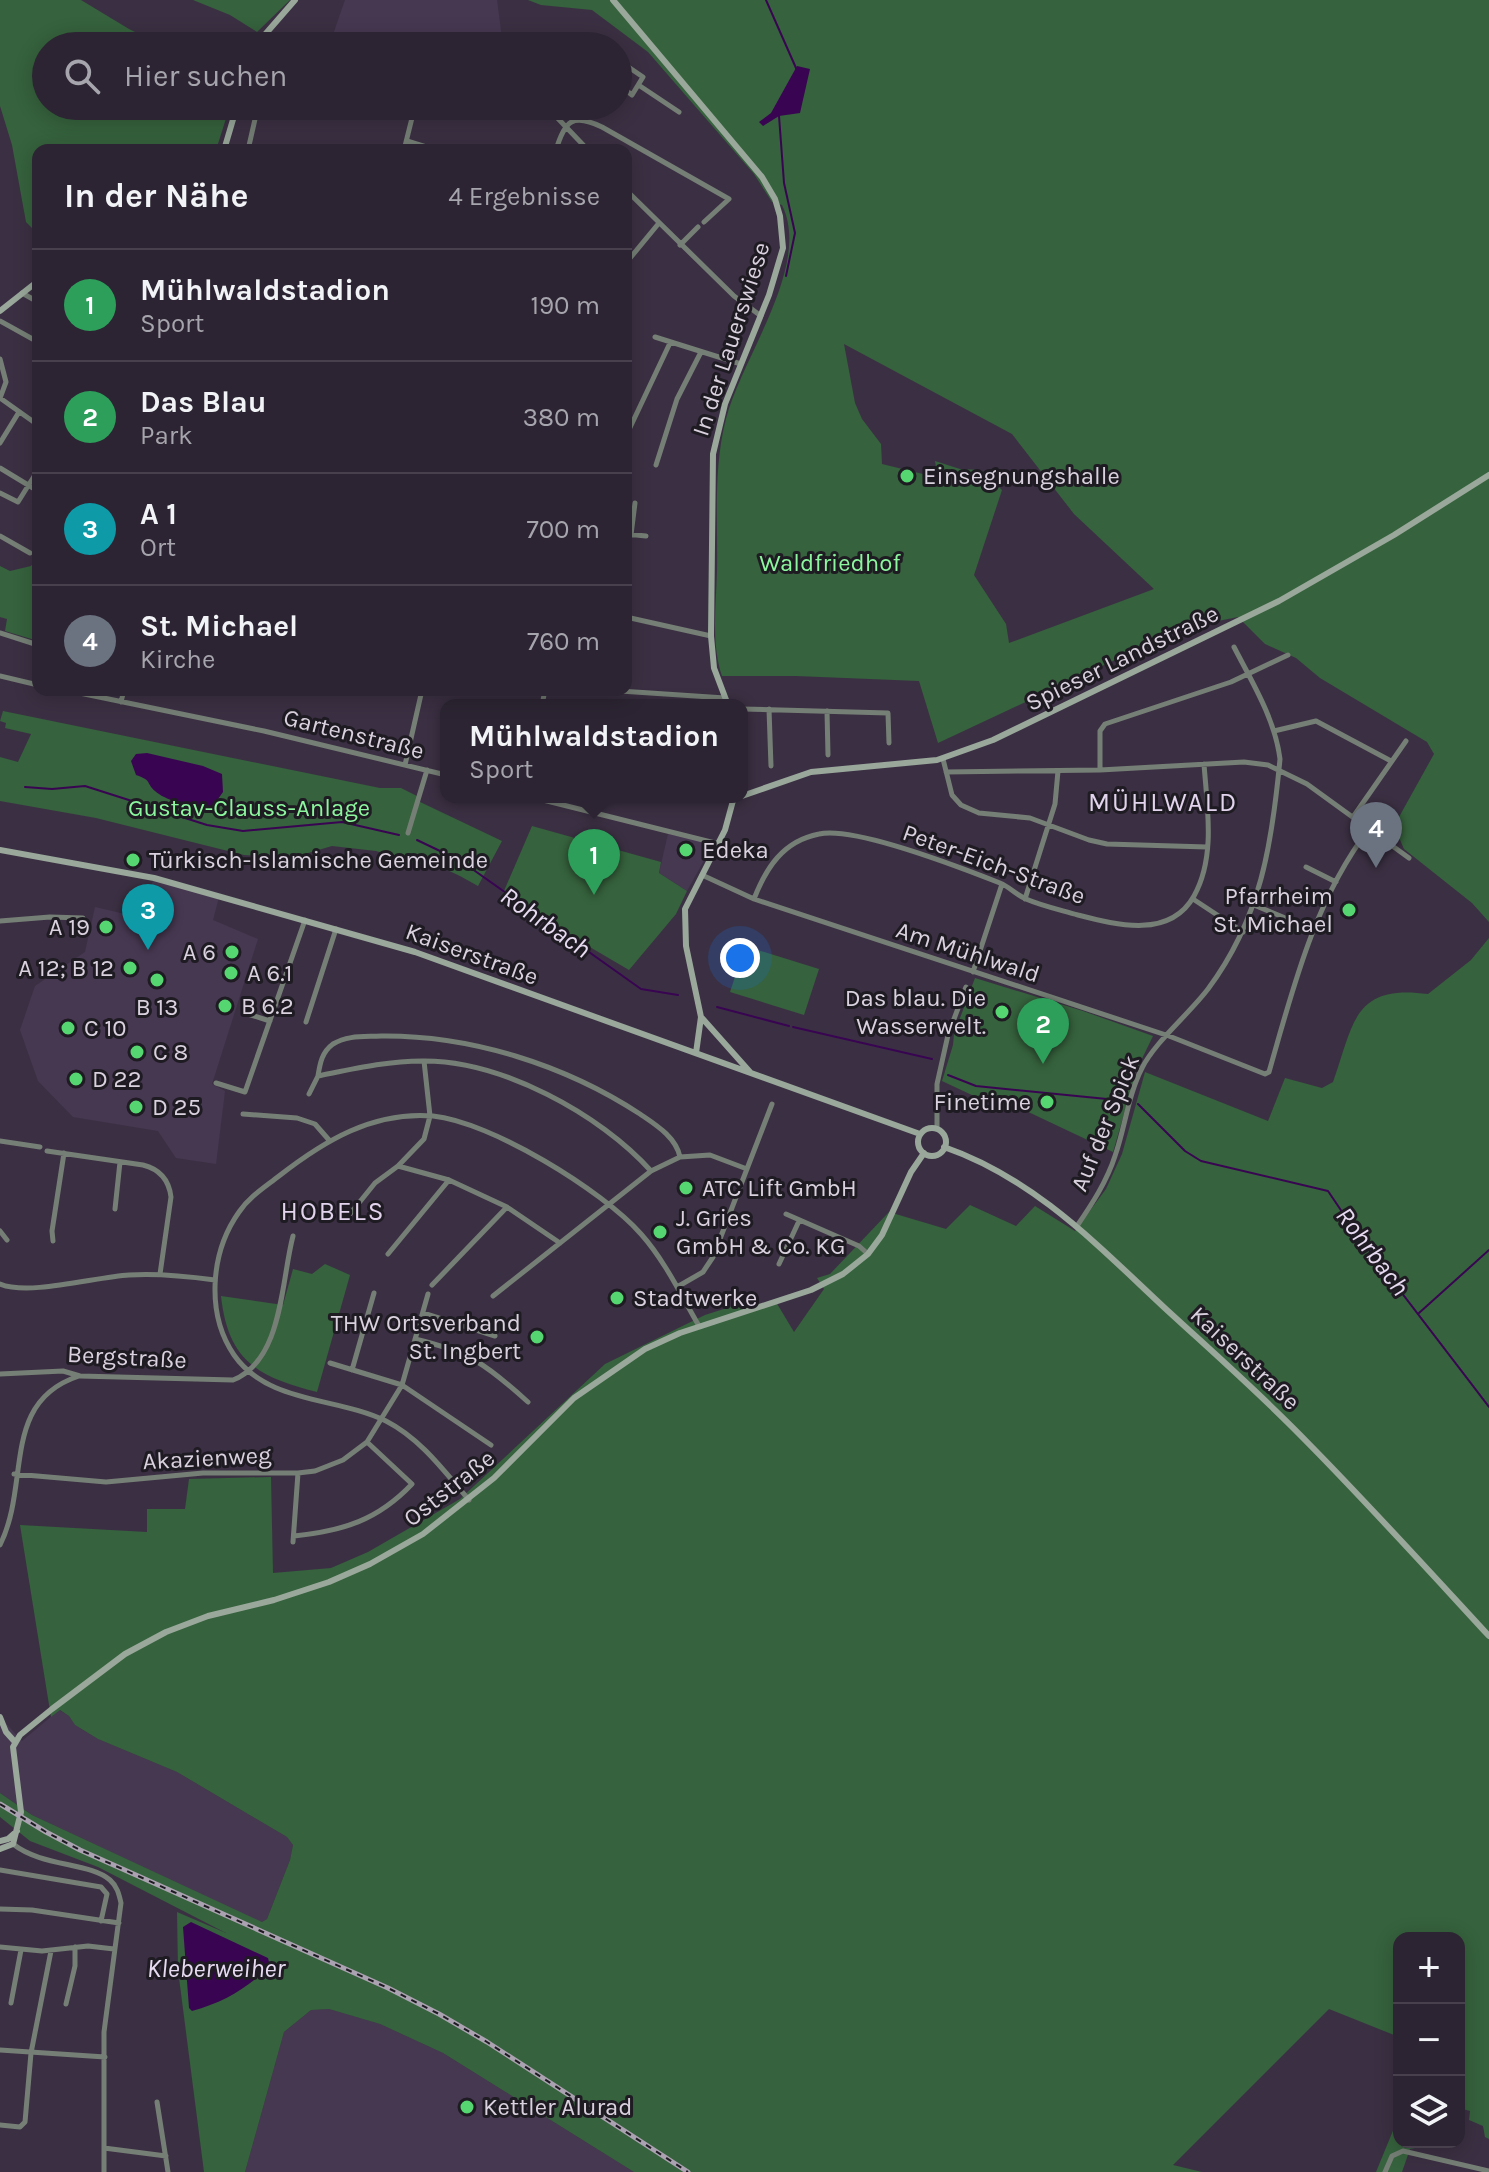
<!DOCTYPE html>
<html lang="de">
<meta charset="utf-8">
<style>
:root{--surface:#2c2432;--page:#38303e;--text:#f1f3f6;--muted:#a6a4ac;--line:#48414d;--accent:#55d671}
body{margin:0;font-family:Karla,sans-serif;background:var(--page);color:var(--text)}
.controls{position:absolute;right:24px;bottom:24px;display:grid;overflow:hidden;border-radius:16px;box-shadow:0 4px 20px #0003}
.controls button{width:72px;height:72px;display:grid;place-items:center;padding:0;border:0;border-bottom:2px solid var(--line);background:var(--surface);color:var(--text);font:40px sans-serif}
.you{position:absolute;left:740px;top:958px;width:28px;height:28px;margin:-20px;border:6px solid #fff;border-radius:50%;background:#1a73e8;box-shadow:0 0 0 12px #1a73e833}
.badge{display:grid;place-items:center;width:52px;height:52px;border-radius:50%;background:var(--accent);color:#fff;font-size:26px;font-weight:700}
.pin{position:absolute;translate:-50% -66px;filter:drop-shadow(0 2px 4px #0008)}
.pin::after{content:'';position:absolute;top:42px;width:28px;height:24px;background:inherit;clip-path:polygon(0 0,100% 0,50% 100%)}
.popup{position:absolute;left:440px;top:699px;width:308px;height:104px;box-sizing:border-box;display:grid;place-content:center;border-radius:16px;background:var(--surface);filter:drop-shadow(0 2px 6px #0005);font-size:26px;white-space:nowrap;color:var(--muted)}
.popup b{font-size:30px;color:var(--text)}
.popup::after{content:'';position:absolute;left:50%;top:100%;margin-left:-16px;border:16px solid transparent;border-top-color:var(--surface)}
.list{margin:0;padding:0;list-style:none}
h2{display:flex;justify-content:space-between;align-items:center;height:104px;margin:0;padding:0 32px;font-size:34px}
h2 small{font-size:26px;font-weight:400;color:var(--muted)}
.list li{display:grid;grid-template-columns:52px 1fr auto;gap:24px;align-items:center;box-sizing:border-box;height:112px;padding:0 32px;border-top:2px solid var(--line)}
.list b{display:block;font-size:30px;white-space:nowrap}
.list p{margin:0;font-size:26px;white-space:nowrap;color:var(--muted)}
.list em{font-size:26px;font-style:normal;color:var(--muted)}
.icon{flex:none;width:44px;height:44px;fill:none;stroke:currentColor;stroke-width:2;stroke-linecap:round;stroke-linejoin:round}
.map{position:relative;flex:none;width:1489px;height:2172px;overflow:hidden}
.search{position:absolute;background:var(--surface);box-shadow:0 4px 20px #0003;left:32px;top:32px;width:600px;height:88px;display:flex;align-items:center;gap:20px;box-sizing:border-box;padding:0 28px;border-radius:44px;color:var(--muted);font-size:30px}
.panel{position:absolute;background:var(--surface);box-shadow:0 4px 20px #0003;left:32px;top:144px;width:600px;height:552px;border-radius:16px}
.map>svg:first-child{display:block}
.built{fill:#463851}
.green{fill:#36623d;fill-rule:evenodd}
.water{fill:#390552}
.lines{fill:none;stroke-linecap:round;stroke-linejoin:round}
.stream{stroke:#390552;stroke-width:2}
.street{stroke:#767f76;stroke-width:5}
.secondary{stroke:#99a89b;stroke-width:6}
.rail-casing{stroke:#aaa2b0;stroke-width:5}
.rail{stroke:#1f1b23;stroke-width:2;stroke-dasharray:6;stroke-linecap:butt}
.poi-dot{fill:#55d671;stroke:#1f1b23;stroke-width:3}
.labels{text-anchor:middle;stroke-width:6;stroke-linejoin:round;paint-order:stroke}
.street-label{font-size:24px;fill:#d9d2de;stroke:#1f1b23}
.poi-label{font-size:24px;fill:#d9d2de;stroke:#1f1b23;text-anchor:start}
.park-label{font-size:24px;fill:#8bf69d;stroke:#1f1b23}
.neighbourhood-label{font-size:26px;letter-spacing:2px;fill:#e2d4ed;stroke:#1f1b23}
.water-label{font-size:26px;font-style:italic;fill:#e7dbf1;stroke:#1f1b23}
</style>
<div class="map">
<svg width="1489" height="2172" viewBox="0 0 1489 2172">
<rect width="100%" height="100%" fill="#3b3043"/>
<path class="built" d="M345 0H497L503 46H329Z
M668 834 713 844 687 891 659 873Z
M153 880 219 897 213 920 258 939 212 1084 225 1091 216 1164 176 1158 158 1131 73 1117 38 1081 20 1030 35 986 85 952 95 907 125 914 130 896 147 900Z
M59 1710 69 1716 75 1725 98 1739 177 1772 287 1837 293 1845 290 1860 267 1919 262 1922 257 1921 32 1815 0 1793V1717L22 1741Z
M329 2009 380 2024 443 2053 634 2172H245L284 2032 311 2010Z"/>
<path class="green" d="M0 0H81L129 29 163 46H46V106H230L216 150H38V234L26 222 12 145 0 106Z
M193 0H290L257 32 230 15Z
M528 0H1489V922L1472 903 1404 849 1394 826 1434 754 1427 742 1320 678 1296 658 1265 644 1238 617 1183 628 938 743 919 681 796 676H722C711 643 716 606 717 572 718 522 713 468 726 419 741 358 812 266 782 205L772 202 754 174 648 52 592 10 541 5ZM844 344 1012 434 1074 514 1154 589 1009 643 1006 624 974 575 1002 490 981 470 960 469 935 461 937 474H923L882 464 881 444 862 419 855 403Z
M38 557V641L5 631 7 619 0 617V566L10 571 31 566Z
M3 711 380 788H401L419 797 418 801 502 841 478 886 460 876 428 861 426 866 376 851 332 846 291 858 244 855 96 818 0 801V757L18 762 31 734 5 728 6 723 0 721Z
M532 826 661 862 659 873 687 891 676 914 629 970 532 913 501 898Z
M1489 938V2139L1485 2137 1483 2126 1469 2120 1470 2111 1459 2108V1938H1399V2037L1329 2009 1173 2165 1202 2172H634L443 2053 380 2024 329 2009 311 2010 284 2032 245 2172H204L178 1970 177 1912 226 1933 98 1867 30 1841 0 1817V1793L32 1815 262 1922 267 1919 290 1860 293 1845 287 1837 177 1772 98 1739 75 1725 69 1716 60 1710 51 1717 20 1525 147 1532V1509H185L189 1479 271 1477 273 1573 331 1568 368 1552 460 1499 605 1364 705 1315 758 1298 759 1306 776 1302 794 1332 824 1289 817 1278 830 1274 889 1212 946 1229 970 1205 1016 1226 1035 1206 1075 1231 1106 1189 1122 1154 1145 1072 1268 1121 1285 1078 1322 1088 1333 1082C1354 1023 1353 984 1428 994L1471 960Z
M745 946 819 969 804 1015 730 992Z
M975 978 1083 1011 1153 1036 1137 1069 1113 1152 1022 1109 974 1096 942 1081 953 1045 954 1034Z
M325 1264 350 1275 317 1392C258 1377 228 1361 221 1296L283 1305 293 1269 312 1274Z
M1399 2116V2142H1428L1426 2146 1410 2149 1402 2172H1376Z"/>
<path class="water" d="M797 66 810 69 800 113 779 116 763 126 759 122 771 113Z
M147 753 203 766 222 774 223 792 213 806C198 809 167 802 155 791 145 782 153 781 136 775L131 761 136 754Z
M191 1922 268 1958 270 1966C246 1989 224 2002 192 2011L189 2008 183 1927Z"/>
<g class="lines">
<path class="stream" d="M766 0 796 68
M779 116 784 183 795 233 786 276
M25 787 52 789 85 786 207 825 243 831 342 822 399 835
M417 840 461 861 641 989 678 995
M717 1007 789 1026
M793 1027 932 1059
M948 1075 976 1086 1117 1100
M1138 1104 1185 1151 1201 1161 1328 1191 1359 1237 1489 1407
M1419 1313 1489 1250"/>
<path class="street" d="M265 35 281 46
M618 60 643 77 632 95 618 84
M640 86 679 112
M546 106 588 150
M407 141 436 150
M248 150 258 106
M404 150 415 106
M556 150C565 120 573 113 602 127L729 199 704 222
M626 190 734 296 761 316
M680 245 698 227
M626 263 659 223
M22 293 38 302
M0 321 38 342
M655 337 741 364
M0 359 6 382 0 398
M0 398 38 425
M626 436 670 343
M0 443 19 412
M656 465 677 399 701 352
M0 468 38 491
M0 493 18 502 38 470
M626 534 646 536
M631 535 635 503
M0 536 30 553
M626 617 711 636
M0 633 38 645
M0 676 38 685
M65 690 264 731 446 775
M605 690 725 698
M121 702 124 690
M542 705 545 690
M742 709 888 713 889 743
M769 709 771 766
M827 711 828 755
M1274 731 1316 721 1391 761
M943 759 952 795 961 805 979 813 1030 818 1089 840 1107 844 1207 847
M405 765 422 690
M1100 770V731L1105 724 1231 682 1288 655
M946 772 1100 770 1244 762 1268 765 1307 784 1409 858
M531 797 719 844
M1353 817 1406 741
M408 833 427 770
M1306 867 1336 882
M702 875 754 899 1169 1036 1265 1074 1269 1072C1293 988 1315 899 1369 829
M754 899C766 868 783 841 819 834 855 826 962 868 1000 883 1010 887 1016 895 1026 899 1042 906 1061 910 1078 915 1117 925 1170 939 1194 896 1216 857 1207 806 1204 764
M1025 899 1055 804 1058 771
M1193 899 1243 932
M1254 905 1314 930
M0 921 50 917 83 918
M973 972 1002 884
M248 1014 270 1021
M306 1022 336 929
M318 1076C320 1063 322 1052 333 1044 348 1035 364 1037 381 1036 471 1035 565 1065 640 1114 656 1125 676 1137 680 1157L651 1171 493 1296
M216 1083 245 1092 305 920
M309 1094 318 1076C353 1069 387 1061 422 1061 501 1060 600 1114 651 1171
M243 1114 297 1118 315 1124 329 1140
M937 1129V1084L948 1035 966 987
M0 1141 40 1147
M47 1151 143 1165C159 1169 169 1180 171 1197L160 1274
M680 1157 710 1155 747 1169
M398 1166 449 1180 507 1207
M115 1209 120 1162
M786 1214 859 1246 868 1254
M346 1219 375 1183 398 1166 424 1139 430 1116 424 1061
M1077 1226C1092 1204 1107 1181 1115 1156 1125 1128 1128 1095 1142 1068 1155 1042 1189 1014 1208 989 1261 918 1272 844 1280 759 1275 719 1252 682 1234 647
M0 1231 7 1240
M53 1241 52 1231 64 1153
M388 1254 449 1180
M779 1264 799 1221
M0 1284C29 1296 95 1277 129 1275 158 1273 186 1276 215 1280
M432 1285 507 1207 560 1243
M677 1287 703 1272 713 1257 772 1104
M423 1313 495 1336
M415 1339C470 1352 487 1365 528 1402
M330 1363 402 1385 491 1445
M352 1370 374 1293
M0 1374 63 1371 80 1376 233 1380C283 1360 281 1281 293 1236
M14 1474 106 1482 203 1473H298L315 1471 343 1460 367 1442 402 1385 428 1294
M469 1500C444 1471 421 1439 386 1421 338 1397 268 1404 234 1355 206 1314 210 1253 239 1212 249 1197 265 1187 279 1176 324 1141 373 1111 433 1116 491 1122 602 1190 641 1234 665 1261 681 1295 699 1326
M294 1536C343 1531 378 1520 412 1484L367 1442
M293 1542 298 1473
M0 1545C31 1483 0 1402 79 1376
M13 1844C42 1867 89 1862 110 1880 117 1886 119 1894 121 1903L104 2032V2172
M0 1870 101 1887 107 1894 101 1921
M0 1909 32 1910 119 1923
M0 1947 42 1951 88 1946 114 1949
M11 2003 21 1950
M66 2004 75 1966V1947
M0 2050 105 2057
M157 2102 168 2172
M0 2125 20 2127 25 2122 31 2053 51 1951
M104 2148 166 2156
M1385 2172 1392 2156 1403 2151 1489 2171"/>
<path class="secondary" d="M613 0 762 177 775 199 780 216 783 248 769 295 725 404 713 454 711 636 714 668 728 705
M255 46 295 0
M224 150 237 106
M0 311 38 281
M742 796 811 772 937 760 993 740 1279 601 1394 535 1489 475
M0 850 154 878 415 952 920 1134
M702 1018 750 1072
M696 1053 701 1017 686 946 685 909 725 830 734 797
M918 1142a14 14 0 1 1 28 0a14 14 0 1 1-28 0Z
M944 1147C1036 1179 1099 1247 1168 1311 1216 1355 1265 1398 1310 1445 1371 1507 1430 1572 1489 1636
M0 1717 6 1732 15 1742
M0 1841 8 1839 17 1831
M0 1849 13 1844 21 1812 13 1747 20 1735 52 1709 125 1654 166 1632 208 1616 274 1600 329 1582 370 1564 423 1534 494 1478 574 1398 645 1349 680 1333 811 1290 843 1274 868 1254 882 1235 911 1172 924 1153"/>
<g class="rail-casing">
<path id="rail" d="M0 1804 46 1832 80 1850 388 1988 439 2014 487 2042 688 2172"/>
</g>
<use href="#rail" class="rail"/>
</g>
<g class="poi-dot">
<circle cx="907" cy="476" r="8"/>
<circle cx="686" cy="850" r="8"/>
<circle cx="133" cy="860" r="8"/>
<circle cx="1349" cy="910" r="8"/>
<circle cx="106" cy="927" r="8"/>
<circle cx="232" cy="952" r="8"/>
<circle cx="130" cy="968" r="8"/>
<circle cx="231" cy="973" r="8"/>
<circle cx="157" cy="980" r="8"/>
<circle cx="225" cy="1006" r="8"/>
<circle cx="1002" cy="1012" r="8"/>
<circle cx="68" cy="1028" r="8"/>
<circle cx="137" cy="1052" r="8"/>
<circle cx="76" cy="1079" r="8"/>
<circle cx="1047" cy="1102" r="8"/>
<circle cx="136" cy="1107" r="8"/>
<circle cx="686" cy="1188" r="8"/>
<circle cx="660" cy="1232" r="8"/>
<circle cx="617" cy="1298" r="8"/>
<circle cx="537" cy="1337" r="8"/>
<circle cx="467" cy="2107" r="8"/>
</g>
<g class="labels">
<g class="street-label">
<text transform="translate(731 339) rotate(-72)" y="8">In der Lauerswiese</text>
<text transform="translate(1122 658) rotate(-26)" y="8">Spieser Landstraße</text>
<text transform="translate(354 734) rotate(14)" y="8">Gartenstraße</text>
<text transform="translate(994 864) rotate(20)" y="8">Peter-Eich-Straße</text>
<text transform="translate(968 952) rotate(18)" y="8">Am Mühlwald</text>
<text transform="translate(472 954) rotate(20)" y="8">Kaiserstraße</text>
<text transform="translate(1105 1123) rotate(-68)" y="8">Auf der Spick</text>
<text transform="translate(127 1357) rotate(3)" y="8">Bergstraße</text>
<text transform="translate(1245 1358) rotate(43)" y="8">Kaiserstraße</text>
<text transform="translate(207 1458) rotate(-3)" y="8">Akazienweg</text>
<text transform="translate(449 1488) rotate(-38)" y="8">Oststraße</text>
</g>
<g class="poi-label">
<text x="923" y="484">Einsegnungshalle</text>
<text x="702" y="858">Edeka</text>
<text x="149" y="868">Türkisch-Islamische Gemeinde</text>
<text x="1333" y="904" text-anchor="end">Pfarrheim<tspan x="1333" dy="28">St. Michael</tspan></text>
<text x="90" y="935" text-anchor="end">A 19</text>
<text x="216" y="960" text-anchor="end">A 6</text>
<text x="114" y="976" text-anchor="end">A 12; B 12</text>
<text x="247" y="981">A 6.1</text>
<text x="986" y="1006" text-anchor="end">Das blau. Die<tspan x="986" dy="28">Wasserwelt.</tspan></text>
<text x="241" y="1014">B 6.2</text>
<text x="157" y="1015" text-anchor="middle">B 13</text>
<text x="84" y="1036">C 10</text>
<text x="153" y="1060">C 8</text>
<text x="92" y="1087">D 22</text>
<text x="1031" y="1110" text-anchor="end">Finetime</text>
<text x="152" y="1115">D 25</text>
<text x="702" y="1196">ATC Lift GmbH</text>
<text x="676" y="1226">J. Gries<tspan x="676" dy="28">GmbH &amp; Co. KG</tspan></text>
<text x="633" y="1306">Stadtwerke</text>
<text x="521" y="1331" text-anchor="end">THW Ortsverband<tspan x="521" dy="28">St. Ingbert</tspan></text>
<text x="483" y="2115">Kettler Alurad</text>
</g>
<g class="park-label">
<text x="830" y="571">Waldfriedhof</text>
<text x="249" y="816">Gustav-Clauss-Anlage</text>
</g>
<g class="neighbourhood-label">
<text x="1163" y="811">MÜHLWALD</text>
<text x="333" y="1220">HOBELS</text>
</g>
<g class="water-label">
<text transform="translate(546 922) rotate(35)" y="9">Rohrbach</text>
<text transform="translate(1373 1251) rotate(53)" y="9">Rohrbach</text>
<text x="216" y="1977">Kleberweiher</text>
</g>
</g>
</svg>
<div class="controls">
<button>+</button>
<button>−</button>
<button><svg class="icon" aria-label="layers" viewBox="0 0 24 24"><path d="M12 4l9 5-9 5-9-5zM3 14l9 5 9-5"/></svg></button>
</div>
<div class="you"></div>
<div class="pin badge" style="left:594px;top:895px;background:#2e9e5b">1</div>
<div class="popup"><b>Mühlwaldstadion</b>Sport</div>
<div class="pin badge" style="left:1043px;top:1064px;background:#2e9e5b">2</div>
<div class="pin badge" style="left:148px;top:950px;background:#0f9aa8">3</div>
<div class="pin badge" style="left:1376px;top:868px;background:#6b7280">4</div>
<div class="search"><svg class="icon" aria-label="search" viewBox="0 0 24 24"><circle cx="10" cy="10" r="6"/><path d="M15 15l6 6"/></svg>Hier suchen</div>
<section class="panel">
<h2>In der Nähe<small>4 Ergebnisse</small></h2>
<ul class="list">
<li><span class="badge" style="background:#2e9e5b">1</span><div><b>Mühlwaldstadion</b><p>Sport</p></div><em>190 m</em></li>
<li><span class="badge" style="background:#2e9e5b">2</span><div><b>Das Blau</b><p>Park</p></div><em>380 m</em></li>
<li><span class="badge" style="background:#0f9aa8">3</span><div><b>A 1</b><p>Ort</p></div><em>700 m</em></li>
<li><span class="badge" style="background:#6b7280">4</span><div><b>St. Michael</b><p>Kirche</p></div><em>760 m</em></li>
</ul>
</section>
</div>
